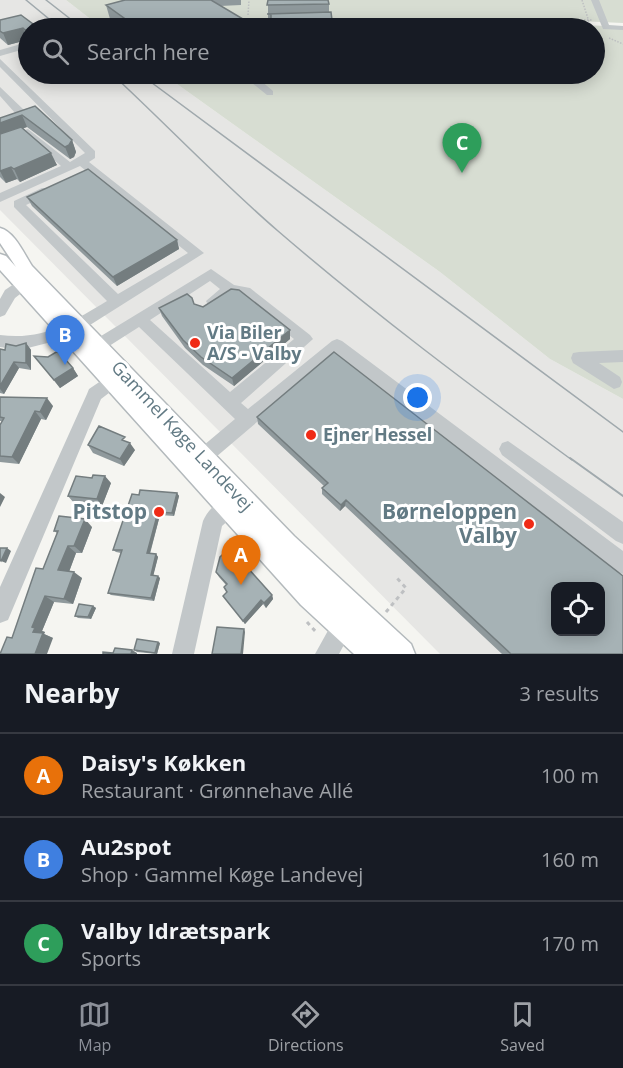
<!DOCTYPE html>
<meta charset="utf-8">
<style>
:root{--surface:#171b24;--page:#20242c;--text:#f1f3f6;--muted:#9ea1a6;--line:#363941;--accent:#8c9099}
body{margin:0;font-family:"Open Sans",sans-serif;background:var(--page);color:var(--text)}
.controls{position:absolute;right:18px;bottom:18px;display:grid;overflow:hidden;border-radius:12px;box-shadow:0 3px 15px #0003}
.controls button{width:54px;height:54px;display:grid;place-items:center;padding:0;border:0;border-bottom:2px solid var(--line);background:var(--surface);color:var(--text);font:30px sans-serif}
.you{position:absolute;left:418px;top:398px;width:21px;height:21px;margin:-15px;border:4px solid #fff;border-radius:50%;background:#1a73e8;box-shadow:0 0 0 9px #1a73e833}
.badge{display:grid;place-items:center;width:39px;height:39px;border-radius:50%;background:var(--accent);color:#fff;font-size:20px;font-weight:700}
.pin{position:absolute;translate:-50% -50px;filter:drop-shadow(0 2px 3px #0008)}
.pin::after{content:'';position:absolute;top:32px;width:21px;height:18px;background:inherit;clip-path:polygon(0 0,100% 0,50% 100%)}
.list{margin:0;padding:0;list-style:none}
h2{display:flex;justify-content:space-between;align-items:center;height:78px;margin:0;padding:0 24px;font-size:26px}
h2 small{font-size:20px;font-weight:400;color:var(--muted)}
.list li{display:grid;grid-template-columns:39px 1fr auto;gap:18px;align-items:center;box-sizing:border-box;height:84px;padding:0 24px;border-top:2px solid var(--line)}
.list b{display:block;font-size:22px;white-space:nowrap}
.list p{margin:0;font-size:20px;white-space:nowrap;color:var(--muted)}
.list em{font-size:20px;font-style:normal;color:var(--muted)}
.icon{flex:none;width:33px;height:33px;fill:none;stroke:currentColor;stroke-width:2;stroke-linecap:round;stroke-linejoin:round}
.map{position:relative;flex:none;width:623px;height:654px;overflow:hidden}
.search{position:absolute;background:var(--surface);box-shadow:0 3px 15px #0003;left:18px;right:18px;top:18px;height:66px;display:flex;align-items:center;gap:15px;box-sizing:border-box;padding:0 21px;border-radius:33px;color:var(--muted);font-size:22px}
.sheet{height:330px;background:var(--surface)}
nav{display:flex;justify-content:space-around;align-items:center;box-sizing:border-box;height:84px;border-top:2px solid var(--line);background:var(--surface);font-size:16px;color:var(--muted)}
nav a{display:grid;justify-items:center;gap:3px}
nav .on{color:var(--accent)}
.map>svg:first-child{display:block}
.built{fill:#e6e6e4;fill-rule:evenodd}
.green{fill:#d7ddd2}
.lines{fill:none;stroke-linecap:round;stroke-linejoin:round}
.major-casing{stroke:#b3b9bc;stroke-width:3}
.path-far1{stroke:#bec0c2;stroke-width:1.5;stroke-dasharray:1.5 1.5;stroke-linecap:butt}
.path{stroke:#bec0c2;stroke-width:3;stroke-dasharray:4 4;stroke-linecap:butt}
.minor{fill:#c2c7c9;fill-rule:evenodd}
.major{fill:#fff;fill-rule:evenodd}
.tram-far1{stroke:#a0a9ad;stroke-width:1.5}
.tram{stroke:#a0a9ad;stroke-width:2}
.wall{fill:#8f999c}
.shaded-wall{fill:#747d7f}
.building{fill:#a6b2b5;stroke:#747d7f;stroke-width:1.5;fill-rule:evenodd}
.poi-dot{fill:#f02b16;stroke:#fff;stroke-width:2}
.labels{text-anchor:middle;stroke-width:6;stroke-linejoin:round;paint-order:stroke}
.poi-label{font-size:18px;font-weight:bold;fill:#627a84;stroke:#fff;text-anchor:start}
.street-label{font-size:18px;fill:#627a84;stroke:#fff}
.near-poi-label{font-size:21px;font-weight:bold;fill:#627a84;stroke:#fff;text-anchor:end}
</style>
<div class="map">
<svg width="623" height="654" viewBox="0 0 623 654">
<rect width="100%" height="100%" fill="#f5f5f1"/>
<path class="built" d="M0 0H66L102 28H28V74H163L440 272 550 359 623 399V654H440L0 210ZM556 586H600V632H556Z"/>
<path class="green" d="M66 0H623V23L578 21 580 28H102Z
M586 25 623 27V399L550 359 440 272 163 74H594V28H587Z"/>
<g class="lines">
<g class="major-casing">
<path id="major" d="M0 228C15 232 24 254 32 266L294 536 411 644 415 654H354L301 605 0 270V254L6 256 16 267 0 243Z"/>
</g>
<path class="path-far1" d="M582 0 590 25 594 27
M248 15 249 0
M449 21 593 20
M609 38 623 44"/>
<path class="path" d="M386 612 406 588 395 576
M307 622 317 633"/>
<path class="minor" d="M193 0H203L248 23 287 22 291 24 287 26 244 27Z
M591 0H599L609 25 623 26V30L603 29Z
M440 19H443V23L314 26 310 24 314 22Z
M28 42V48L0 56V50Z
M0 59 95 151V158L89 162 204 253 71 337 20 350 0 347V335C43 341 72 322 107 301L14 207V201L42 188H50V194L26 205 118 294 188 253 80 166 0 202V193L61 166 27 136 0 146V139L28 129 70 162 85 153 0 67Z
M251 74H259L260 80 273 91V95H267L252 83Z
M0 87 24 110V114H16L0 96Z
M211 269 234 285 250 288 310 335 313 339 241 403 248 409 332 341 337 339 342 341 623 551V574L616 571 337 354 203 468 197 471 191 468 188 462 191 456 235 419 139 327 95 355 89 357 83 355 81 351 83 347ZM210 281 220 289 206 301 208 305H218L232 295 241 297 294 339 230 392 150 320Z
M32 272 39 277 37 281 15 298 5 315 0 317V299L5 290Z
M623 350V362L599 363 620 377 622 382 620 387 614 389 573 363 571 358 573 353 579 352Z
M120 368 126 370 128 375 126 380 101 399 8 620 0 623V587L87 394 89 389Z
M508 441 623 522V544L616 541 502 455 499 449 502 443Z
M234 493 241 495 244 502 241 509 222 526 194 654H172L203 521C208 509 222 497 234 493Z
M343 615 351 618 354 626 339 654H315L335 618Z"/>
<use href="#major" class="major"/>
<path class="tram-far1" d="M26 0 60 28
M46 0 82 28
M112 74C168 126 220 181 278 231 372 312 472 387 572 460
M140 74 623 432"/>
<path class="tram" d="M570 458 623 496"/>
</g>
<path class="wall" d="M125 0H241V5L220 6 249 28H122L110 19 106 5Z
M268 0 329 4V12L333 28H268Z
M0 20 37 27 38 28H28V41L27 40 8 45 0 38Z
M35 106 72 140 76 152 74 157 70 159 27 127 23 128 57 165 20 182 17 179 6 183 0 177V118Z
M27 197 177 240 179 249 117 286 32 206Z
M194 304 290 330V339L234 386 203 365 185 348 162 316 159 308Z
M26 343 31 350V370L19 368 4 394 0 393V349L5 350Z
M34 356 73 368 78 376 60 388Z
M0 397 53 406 46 420 41 419 19 464 0 462V425L2 421H0Z
M257 417 623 654H502L345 506 340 511 322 494V488L324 486 258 424Z
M88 445 135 450 124 466 93 453Z
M111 483 102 506 74 503 68 496Z
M177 493 179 496 174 516 160 515 150 554H156L158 557 153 575 160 578 154 601 111 595 108 593 121 553 116 552 113 550 139 495Z
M92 527 82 553H76L69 572 82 578 73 604 54 602 42 631 45 632 44 634 53 638H12L43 569 57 533 54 531Z
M216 572 272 595 273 599 266 608 263 604 245 624 223 596 227 592 224 587 226 585 219 577Z
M93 606 96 608 91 619 78 618 75 616Z
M158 642 160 643 157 654 137 652 134 650Z"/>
<path class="shaded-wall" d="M248 22 249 28H225Z
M23 28 27 40 8 45 3 33Z
M28 29V38L25 30Z
M22 115 27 127 0 137V123Z
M72 140 76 152 74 157 70 159 65 147Z
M51 153 57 165 20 182 14 169Z
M11 167 17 179 6 183 0 171Z
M177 240 179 249 117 286 113 277Z
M290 330V339L234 386 232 378Z
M26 343 31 350V370L26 363Z
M14 362 19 368 4 394 0 389V386Z
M73 368 78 376 60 388 54 380Z
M47 398 53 406 46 420 40 412Z
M35 411 41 419 19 464 12 457Z
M130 443 135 450 124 466 120 459Z
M105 476 111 483 102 506 97 499Z
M0 493 5 497 0 507Z
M177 493 179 496 174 516 172 513Z
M346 500 345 506 340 511 341 505Z
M158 512 160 515 149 556 147 553Z
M85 519 92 527 82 553 74 546Z
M68 546 76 553 67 577 58 570Z
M7 548 11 551 6 563 1 561Z
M156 554 158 557 153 577 151 575Z
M74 572 82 578 73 604 64 599Z
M158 576 160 578 154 601 151 598Z
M272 595 273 599 266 608 264 603Z
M45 596 54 602 42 631 45 632 44 634 53 638 47 654H35L32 627Z
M261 600 263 604 245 624 243 621Z
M93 606 96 608 91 619 88 617Z
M244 629 245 632 243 654H241Z
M158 642 160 643 157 654 155 653Z
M132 650 137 653V654H131Z"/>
<path class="building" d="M125 0H211L248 22 225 28H138L106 5Z
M268 0H328L329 4 267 5Z
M331 12 333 28H271V14H267Z
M21 15 37 27 25 30 23 28 3 33 0 31V20Z
M35 106 72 140 69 145 65 147 22 115 0 123V118Z
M21 127 51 153 14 169 11 167 0 171V134Z
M88 169 177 240 113 277 27 197Z
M231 289 239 290 290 330 232 378 201 357 183 340 159 308 187 294 192 298 194 304 203 307Z
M26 343V363L14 362 0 386V349L5 350 6 344 16 346Z
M58 351 73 368 54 380 34 356 48 357Z
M334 352 623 576V654H511L346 500 341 505 322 488 328 483 257 417ZM555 586H600V632H555Z
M0 397 47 398 40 412 35 411 12 457 0 456V425L4 418 0 417Z
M99 426 125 437 122 440 130 443 120 459 88 445Z
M93 475 105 476 97 499 68 496 76 476 92 478Z
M140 490 177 493 172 513 158 512 147 553 156 554 151 575 158 576 151 598 108 593 122 550H113L132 494 139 495Z
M59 516 85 519 74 546H68L58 570 74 572 64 599 45 596 32 627 35 628 33 632 43 633 35 654H0L7 637 12 638 36 568 43 569 58 531H54Z
M0 548H7L1 561 0 560Z
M230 548 272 595 264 603 261 600 243 621 223 596 227 592 224 587 227 584 216 572 220 557Z
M79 604 93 606 88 617 75 616Z
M217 627 244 629 241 654H212Z
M137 639 158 642 155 653 134 650Z
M115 648 132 650 131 654H103V652L113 653Z"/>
<g class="poi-dot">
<circle cx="195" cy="343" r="6"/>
<circle cx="311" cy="435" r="6"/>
<circle cx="159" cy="512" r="6"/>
<circle cx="529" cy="524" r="6"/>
</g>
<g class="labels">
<g class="poi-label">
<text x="207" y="339">Via Biler<tspan x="207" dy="21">A/S - Valby</tspan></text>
<text x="323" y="441">Ejner Hessel</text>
</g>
<g class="street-label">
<text transform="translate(182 436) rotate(47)" y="6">Gammel Køge Landevej</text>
</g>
<g class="near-poi-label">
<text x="147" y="519">Pitstop</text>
<text x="517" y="519">Børneloppen<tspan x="517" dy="24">Valby</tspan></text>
</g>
</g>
</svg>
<div class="controls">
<button><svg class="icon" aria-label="locate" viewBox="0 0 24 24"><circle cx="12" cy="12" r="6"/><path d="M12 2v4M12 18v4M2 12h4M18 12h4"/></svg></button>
</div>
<div class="you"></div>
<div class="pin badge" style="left:241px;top:585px;background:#e8710a">A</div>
<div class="pin badge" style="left:65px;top:365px;background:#3f7fe0">B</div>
<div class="pin badge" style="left:462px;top:173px;background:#2e9e5b">C</div>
<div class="search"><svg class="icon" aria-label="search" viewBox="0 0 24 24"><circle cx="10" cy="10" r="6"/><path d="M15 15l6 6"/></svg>Search here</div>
</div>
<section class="sheet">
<h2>Nearby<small>3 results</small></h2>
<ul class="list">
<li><span class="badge" style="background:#e8710a">A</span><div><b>Daisy's Køkken</b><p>Restaurant · Grønnehave Allé</p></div><em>100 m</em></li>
<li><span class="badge" style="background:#3f7fe0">B</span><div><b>Au2spot</b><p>Shop · Gammel Køge Landevej</p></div><em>160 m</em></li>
<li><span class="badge" style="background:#2e9e5b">C</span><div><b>Valby Idrætspark</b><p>Sports</p></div><em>170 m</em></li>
</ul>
</section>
<nav>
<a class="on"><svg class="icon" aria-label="map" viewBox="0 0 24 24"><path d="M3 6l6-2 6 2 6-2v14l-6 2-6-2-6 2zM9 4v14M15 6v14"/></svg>Map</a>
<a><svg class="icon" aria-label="directions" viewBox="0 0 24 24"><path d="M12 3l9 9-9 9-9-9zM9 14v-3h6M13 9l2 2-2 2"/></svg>Directions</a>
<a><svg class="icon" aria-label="saved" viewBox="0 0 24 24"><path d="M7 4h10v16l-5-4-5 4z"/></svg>Saved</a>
</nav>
